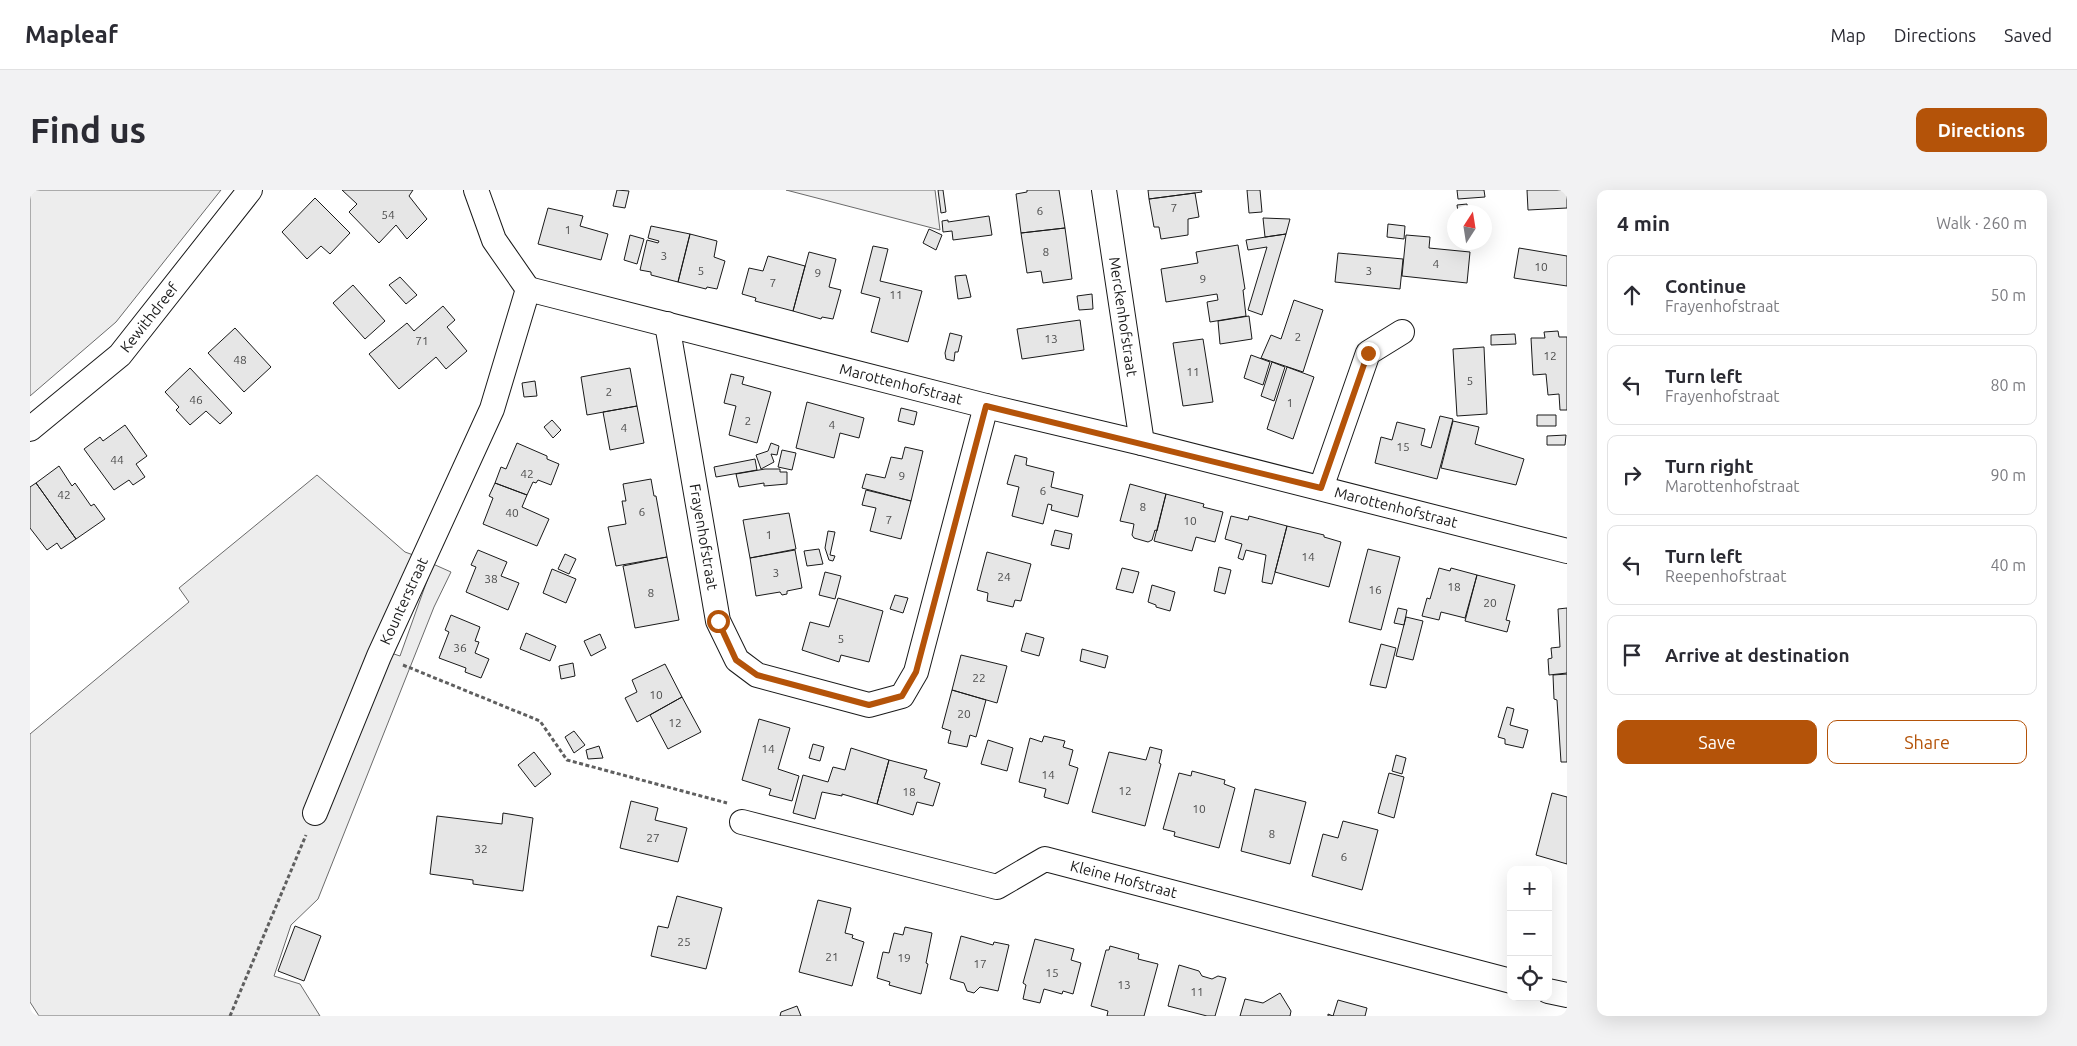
<!DOCTYPE html>
<meta charset="utf-8">
<style>
:root{--surface:#fff;--page:#f2f2f3;--text:#2b2b33;--muted:#7c7c81;--line:#e1e1e2;--accent:#b45309}
body{margin:0;font-family:Ubuntu,sans-serif;background:var(--page);color:var(--text)}
.controls{position:absolute;right:15px;bottom:15px;display:grid;overflow:hidden;border-radius:10px;box-shadow:0 5px 20px #0002}
.controls button{width:45px;height:45px;display:grid;place-items:center;padding:0;border:0;border-bottom:1px solid var(--line);background:var(--surface);color:var(--text);font:25px sans-serif}
.compass{position:absolute;left:1417px;top:15px;width:45px;height:45px;border-radius:50%;background:var(--surface);box-shadow:0 5px 20px #0002;rotate:12deg}
.stop{position:absolute;width:15px;height:15px;margin:-11px;border:4px solid #b45309;border-radius:50%;background:#fff}
.stop.end{background:#b45309;border-color:#fff;box-shadow:0 1px 5px #0008}
.list{margin:0;padding:0;list-style:none}
h2{display:flex;justify-content:space-between;align-items:center;height:65px;margin:0;padding:0 20px;font-size:21px}
h2 small{font-size:16px;font-weight:400;color:var(--muted)}
.list li{display:grid;grid-template-columns:32px 1fr auto;gap:15px;align-items:center;box-sizing:border-box;height:80px;margin:0 10px 10px;padding:0 10px;border:1px solid var(--line);border-radius:10px}
.list b{display:block;font-size:19px;white-space:nowrap}
.list p{margin:0;font-size:16px;white-space:nowrap;color:var(--muted)}
.list em{font-size:16px;font-style:normal;color:var(--muted)}
.actions{display:flex;gap:10px;padding:15px 20px}
.actions a{flex:1;padding:11px 0;border:1px solid var(--accent);border-radius:10px;text-align:center;font-size:18px;color:var(--accent)}
.actions .main{background:var(--accent);color:#fff}
.icon{flex:none;width:28px;height:28px;fill:none;stroke:currentColor;stroke-width:2;stroke-linecap:round;stroke-linejoin:round}
.map{position:relative;flex:none;width:1537px;height:826px;overflow:hidden;border-radius:10px}
header{display:flex;align-items:center;gap:30px;box-sizing:border-box;height:70px;padding:0 25px;background:var(--surface);border-bottom:1px solid var(--line)}
header strong{font-size:24px}
nav{display:flex;gap:28px;margin-inline-start:auto;font-size:18px}
.intro{display:flex;align-items:center;justify-content:space-between;box-sizing:border-box;height:120px;padding:0 30px}
h1{margin:0;font-size:35px}
.button{padding:12px 22px;border-radius:10px;background:var(--accent);color:#fff;font-size:18px;font-weight:700}
main{display:flex;gap:30px;padding:0 30px}
aside{flex:1;background:var(--surface);border-radius:10px;box-shadow:0 5px 20px #0002}
.map>svg:first-child{display:block}
.green{fill:#ededed;stroke:#6a6a6a}
.building{fill:#e6e6e6;stroke:#1a1a1a}
.lines{fill:none;stroke-linecap:round;stroke-linejoin:round}
.minor-casing{stroke:#1a1a1a;stroke-width:26}
.path{stroke:#5f5f5f;stroke-width:3;stroke-dasharray:4 2.5;stroke-linecap:butt}
.minor{stroke:#fff;stroke-width:24}
.route{stroke:#b45309;stroke-width:6}
.labels{text-anchor:middle;stroke-width:4;stroke-linejoin:round;paint-order:stroke}
.number-label{font-size:12px;fill:#4d4d4d}
.street-label{font-size:15px;fill:#1a1a1a;stroke:#fff}
</style>
<header>
<strong>Mapleaf</strong>
<nav><a>Map</a><a>Directions</a><a>Saved</a></nav>
</header>
<div class="intro"><h1>Find us</h1><a class="button">Directions</a></div>
<main>
<div class="map">
<svg width="1537" height="826" viewBox="0 0 1537 826">
<rect width="100%" height="100%" fill="#fff"/>
<path class="green" d="M0 0H191L86 132 0 206Z
M756 0H905L910 40Z
M287 285 375 362 386 366 349 459 370 466 403 374 421 382 404 417 288 709 261 735 244 786 270 794 290 826H9L0 812V544L159 412 149 398Z"/>
<path class="building" d="M312 0H383L379 6 397 29 377 49 366 35 349 53 319 22 327 14Z
M587 0 599 1 595 18 583 16Z
M908 0H913L916 22 911 23Z
M997 0H1029L1035 38 991 43 986 4 997 2Z
M1118 0H1171L1172 2 1119 9Z
M1217 0H1230L1232 22 1219 23Z
M1427 0H1454L1455 7 1428 9Z
M1497 0H1537V18L1498 20Z
M1165 3 1169 27 1158 29V45L1131 49 1129 37H1124L1119 9Z
M285 8 320 43 300 64 291 56 277 69 252 42Z
M1437 14 1438 22H1428L1427 15Z
M518 18 553 26 550 36 578 44 571 70 508 54Z
M959 26 962 45 923 50 922 41 913 42 912 31 918 30V32Z
M1233 28 1260 29 1256 44 1235 47Z
M1358 34 1375 36 1374 49 1357 47Z
M621 36 660 44 648 92 621 85V82L610 80 617 50 628 53 629 51 618 48Z
M1035 38 1042 89 1013 93 1011 81 997 83 991 43Z
M899 39 912 45 906 60 893 53Z
M660 44 687 51 684 67 695 71 687 99 677 97 676 99 648 92Z
M1256 44 1232 125 1218 120 1237 57 1218 60 1216 50Z
M600 45 614 49 607 74 594 70Z
M1376 45 1400 47 1399 58 1440 62 1437 93 1372 86Z
M1208 55 1215 99 1213 100 1216 126 1180 132 1177 112 1188 110 1187 104 1136 112 1131 79 1168 73 1166 62Z
M843 56 858 59 850 91 892 101 878 152 841 142 850 108 831 103Z
M1489 58 1537 66V96L1484 88Z
M779 62 806 69 799 97 811 100 803 129 792 127 791 129 763 121Z
M1308 63 1373 69 1370 99 1305 92Z
M738 66 775 76 763 121 725 111 726 108 712 104 719 78 733 81Z
M936 85 941 107 928 109 925 86Z
M370 87 387 105 376 114 359 95Z
M323 95 355 131 335 149 303 113Z
M1062 104 1063 119 1049 120 1047 106Z
M1264 110 1293 120 1273 182 1231 168 1241 145 1251 149Z
M413 116 425 130 417 137 437 161 416 179 406 167 369 199 339 164 377 133 384 141Z
M1219 126 1222 149 1190 154 1188 131Z
M1050 130 1054 160 992 169 987 139Z
M205 138 241 177 214 202 178 163Z
M1528 141 1529 147H1537V220H1530L1529 204 1518 205 1516 184 1503 185 1501 148H1515L1514 142Z
M920 143 932 146 928 162H925L924 171 916 169 915 163Z
M1485 144 1486 154 1461 155V145Z
M1173 149 1183 212 1153 216 1143 153Z
M1454 157 1457 224 1427 226 1423 159Z
M1221 165 1240 172 1233 195 1214 188Z
M1242 172 1255 177 1244 211 1231 206Z
M1257 177 1284 187 1263 249 1237 239Z
M160 178 202 223 190 234 176 221 160 235 146 220 149 217 135 202Z
M600 178 607 216 557 225 551 187Z
M701 184 714 187 712 194 741 202 727 253 699 245 706 216 694 213Z
M505 191 507 206 494 207 492 193Z
M777 212 834 228 829 248 810 243 804 268 766 258Z
M607 216 614 253 580 260 573 222Z
M871 218 887 222 884 235 868 231Z
M1507 225H1526V236H1507Z
M1410 226 1423 229 1407 289 1345 273 1351 247 1362 250 1367 232 1395 239 1391 255 1401 258Z
M522 230 531 240 523 248 514 237Z
M1423 231 1449 237 1445 254 1494 269 1486 295 1411 278Z
M95 235 117 266 106 274 115 287 103 295 99 290 84 300 54 259 70 247 73 251Z
M1536 245 1535 255H1517V246Z
M487 253 517 266V269L529 274 521 295 508 290 506 293 503 292 497 305 465 293 471 277 476 279Z
M741 253 749 256 747 265 741 264 744 272 731 279 726 265 738 261Z
M875 257 893 261 881 311 832 298 836 284 855 288 861 267 872 269Z
M752 260 766 263 762 280 748 277Z
M985 265 997 268 996 275 1024 282 1021 297 1053 305 1048 327 1021 320 1022 315 1018 314 1013 334 982 326 989 297 977 294Z
M725 269 727 280 686 287 684 277Z
M29 276 42 296 45 293 61 316 64 314 75 329 46 349 6 293Z
M735 279H750V282H757V294L734 296V293L709 297 706 284Z
M621 289 624 306H626L637 367 586 376 578 337 596 334 592 311H596L593 294Z
M6 293 46 349 31 359 27 353 17 360 0 338V297Z
M465 293 497 305 492 317 519 329 507 356 453 334 463 308 459 306Z
M1100 294 1136 304 1127 341 1125 340 1122 350 1118 352 1104 348 1102 345 1104 334 1090 331Z
M836 300 881 311 871 349 840 341 846 318 832 315Z
M1136 304 1174 314 1173 317 1193 322 1185 352 1166 347 1162 361 1124 351Z
M759 323 766 359 720 368 713 330Z
M1201 326 1218 330 1219 326 1257 336 1242 394 1232 392 1236 365 1216 360 1213 370 1208 368 1212 354 1195 349Z
M1257 336 1294 345V347L1311 352 1299 397 1245 382Z
M1025 340 1042 344 1039 359 1021 355Z
M798 341 805 342 800 365 805 366 803 371 799 370 795 358Z
M789 359 793 374 777 376 774 361Z
M1338 359 1370 367 1351 440 1319 432Z
M448 360 477 372 471 386 489 393 478 420 436 402 446 377 441 375Z
M765 360 772 398 757 401V404L752 405 750 402 726 406 720 368Z
M957 362 1001 374 991 411 985 410 983 417 957 411 958 403 947 400Z
M535 364 546 369 539 384 528 379Z
M637 367 649 430 605 438 593 376Z
M1189 377 1201 380 1195 404 1184 401Z
M1092 378 1109 382 1103 403 1086 399Z
M1409 378 1420 381 1421 378 1447 385 1435 428 1411 422 1409 430 1392 426 1397 408 1400 409Z
M522 379 546 389 536 413 513 403Z
M795 382 811 386 805 409 789 405Z
M1447 385 1485 395 1476 430 1480 431 1477 442 1435 431Z
M1122 395 1145 402 1140 421 1126 417V415L1118 412Z
M865 405 878 408 873 423 860 419Z
M808 408 853 421 839 472 811 465 809 472 772 460 780 432 799 437Z
M1368 418 1377 420 1374 435 1364 433Z
M1537 418V483L1519 485 1518 469 1522 468 1521 458 1530 457 1528 419Z
M421 425 450 437 445 451 449 452 445 463 459 469 451 488 435 482 436 478 409 468 419 442 415 440Z
M1376 427 1393 431 1383 470 1366 466Z
M496 443 526 456 520 471 490 459Z
M996 443 1014 448 1009 466 991 461Z
M570 444 576 458 561 466 554 451Z
M1351 454 1366 458 1356 498 1340 495Z
M1052 459 1078 466 1075 478 1050 471Z
M931 465 977 476 967 513 922 500Z
M543 473 545 486 531 489 529 476Z
M635 474 652 507 607 532 595 508 607 502 602 490Z
M1537 484V572H1531L1527 510 1524 509 1523 485Z
M922 500 956 510 946 547 940 545 937 557 918 553 921 541 912 538Z
M652 507 671 542 638 559 620 525Z
M1477 517 1484 519 1480 535 1498 540 1493 558 1475 554V549L1468 547Z
M729 529 760 538 748 579 769 586 762 611 739 605 741 599 712 590Z
M544 541 555 555 544 563 535 547Z
M1014 546 1035 551 1033 557 1043 560 1039 575 1048 578 1038 614 1014 607 1016 599 989 592 1000 548 1012 552Z
M958 550 983 558 977 581 951 574Z
M783 554 794 557 790 571 779 568Z
M569 556 573 568 558 569 556 560Z
M1120 557 1132 560 1129 573 1131 574 1115 636 1062 622 1079 562 1116 570Z
M821 558 859 570 847 614 812 604V606L792 602 785 629 763 623 773 585 798 592 803 577 815 580Z
M504 562 521 584 505 597 488 575Z
M1366 565 1376 568 1372 584 1362 581Z
M859 570 897 580 894 588 910 593 903 616 887 612 883 625 847 614Z
M1162 581 1195 590 1194 594 1205 598 1189 658 1144 646 1145 642 1133 639 1149 583 1161 586Z
M1359 583 1374 587 1364 628 1348 623Z
M1225 599 1276 612 1260 674 1211 661Z
M1522 603 1537 607V674L1506 665Z
M601 611 628 618 625 630 657 638 648 672 590 658Z
M473 623 503 628 493 701 443 694V690L400 684 407 626 472 634Z
M1313 631 1348 640 1332 700 1282 686 1293 644 1308 648Z
M647 706 692 718 676 779 621 766 628 736 638 738Z
M788 710 821 718 815 743 823 745 822 748 834 752 822 796 769 782Z
M265 736 291 746 274 791 248 781Z
M875 737 902 743 896 773 898 774 891 804 859 795 860 792 847 788 853 762 859 763 864 743 873 745Z
M931 746 963 755 964 752 979 755 968 801 950 797 944 803 937 801 934 793 920 789Z
M1005 749 1044 759 1041 770 1051 773 1043 804 1033 801 1032 804 1014 799 1010 813 993 809 996 795 993 793Z
M1080 756 1109 764 1108 769 1128 774 1114 826H1077L1078 821 1061 816 1076 760H1079Z
M1149 775 1169 781 1172 786 1182 789 1188 786 1196 788 1185 826H1177L1138 816Z
M1250 803 1261 821 1260 826H1210L1215 809 1233 813Z
M1308 810 1337 818 1335 826H1298V824L1303 826Z
M767 816 771 826H750L751 822Z"/>
<g class="lines">
<g class="minor-casing">
<g id="minor">
<path d="M446 0 464 50 498 99"/>
<path id="s1" d="M1074 0 1112 253"/>
<path id="s2" d="M498 99 956 216 1112 253 1537 361"/>
<path id="s3" d="M637 134 688 431 707 470 727 485 839 515 872 506 886 482 956 216"/>
<path id="s4" d="M0 239 90 165 220 0"/>
<path d="M1291 298 1338 163 1372 142"/>
<path id="s5" d="M285 623 349 466 462 219 498 99"/>
<path id="s6" d="M712 632 967 697 1015 669 1481 791"/>
<path d="M1518 801 1537 805"/>
</g>
</g>
<path class="path" d="M373 475 510 531 537 570 697 613
M200 826 276 645"/>
<use href="#minor" class="minor"/>
</g>
<g class="lines">
<path class="route" d="M688 431 706 470 727 485 839 515 872 506 886 482 956 216 1291 298 1338 163"/>
</g>
<g class="labels">
<g class="number-label">
<text x="1144" y="22">7</text>
<text x="1010" y="25">6</text>
<text x="358" y="29">54</text>
<text x="538" y="44">1</text>
<text x="1016" y="66">8</text>
<text x="634" y="70">3</text>
<text x="1406" y="78">4</text>
<text x="1511" y="81">10</text>
<text x="671" y="85">5</text>
<text x="1339" y="85">3</text>
<text x="788" y="87">9</text>
<text x="1173" y="93">9</text>
<text x="743" y="97">7</text>
<text x="866" y="109">11</text>
<text x="1268" y="151">2</text>
<text x="1021" y="153">13</text>
<text x="392" y="155">71</text>
<text x="1520" y="170">12</text>
<text x="210" y="174">48</text>
<text x="1163" y="186">11</text>
<text x="1440" y="195">5</text>
<text x="579" y="206">2</text>
<text x="166" y="214">46</text>
<text x="1260" y="217">1</text>
<text x="718" y="235">2</text>
<text x="802" y="239">4</text>
<text x="594" y="242">4</text>
<text x="1373" y="261">15</text>
<text x="87" y="274">44</text>
<text x="497" y="288">42</text>
<text x="872" y="290">9</text>
<text x="1013" y="305">6</text>
<text x="34" y="309">42</text>
<text x="1113" y="321">8</text>
<text x="612" y="326">6</text>
<text x="482" y="327">40</text>
<text x="859" y="334">7</text>
<text x="1160" y="335">10</text>
<text x="739" y="349">1</text>
<text x="1278" y="371">14</text>
<text x="746" y="387">3</text>
<text x="974" y="391">24</text>
<text x="461" y="393">38</text>
<text x="1424" y="401">18</text>
<text x="1345" y="404">16</text>
<text x="621" y="407">8</text>
<text x="1460" y="417">20</text>
<text x="811" y="453">5</text>
<text x="430" y="462">36</text>
<text x="949" y="492">22</text>
<text x="626" y="509">10</text>
<text x="934" y="528">20</text>
<text x="645" y="537">12</text>
<text x="738" y="563">14</text>
<text x="1018" y="589">14</text>
<text x="1095" y="605">12</text>
<text x="879" y="606">18</text>
<text x="1169" y="623">10</text>
<text x="1242" y="648">8</text>
<text x="623" y="652">27</text>
<text x="451" y="663">32</text>
<text x="1314" y="671">6</text>
<text x="654" y="756">25</text>
<text x="802" y="771">21</text>
<text x="874" y="772">19</text>
<text x="950" y="778">17</text>
<text x="1022" y="787">15</text>
<text x="1094" y="799">13</text>
<text x="1167" y="806">11</text>
</g>
<g class="street-label">
<text dy="5" stroke="none"><textPath href="#s1" startOffset="128">Merckenhofstraat</textPath></text>
<text dy="5" stroke="none"><textPath href="#s4" startOffset="164">Kewithdreef</textPath></text>
<text dy="5" stroke="none"><textPath href="#s2" startOffset="385">Marottenhofstraat</textPath></text>
<text dy="5" stroke="none"><textPath href="#s2" startOffset="895">Marottenhofstraat</textPath></text>
<text dy="5" stroke="none"><textPath href="#s3" startOffset="216">Frayenhofstraat</textPath></text>
<text dy="5" stroke="none"><textPath href="#s5" startOffset="230">Kounterstraat</textPath></text>
<text dy="5" stroke="none"><textPath href="#s6" startOffset="400">Kleine Hofstraat</textPath></text>
</g>
</g>
</svg>
<div class="controls">
<button>+</button>
<button>−</button>
<button><svg class="icon" aria-label="locate" viewBox="0 0 24 24"><circle cx="12" cy="12" r="6"/><path d="M12 2v4M12 18v4M2 12h4M18 12h4"/></svg></button>
</div>
<svg class="compass" viewBox="-18 -18 36 36"><path d="M0-13l5 13h-10z" fill="#e53935"/><path d="M0 13l5-13h-10z" fill="#7c7c81"/></svg>
<div class="stop" style="left:688px;top:431px"></div>
<div class="stop end" style="left:1338px;top:163px"></div>
</div>
<aside>
<h2>4 min<small>Walk · 260 m</small></h2>
<ul class="list">
<li><svg class="icon" aria-label="ahead" viewBox="0 0 24 24"><path d="M12 20V5M6 11l6-6 6 6"/></svg><div><b>Continue</b><p>Frayenhofstraat</p></div><em>50 m</em></li>
<li><svg class="icon" aria-label="left" viewBox="0 0 24 24"><path d="M17 20v-9H6M10 6l-5 5 5 5"/></svg><div><b>Turn left</b><p>Frayenhofstraat</p></div><em>80 m</em></li>
<li><svg class="icon" aria-label="right" viewBox="0 0 24 24"><path d="M7 20v-9h11M14 6l5 5-5 5"/></svg><div><b>Turn right</b><p>Marottenhofstraat</p></div><em>90 m</em></li>
<li><svg class="icon" aria-label="left" viewBox="0 0 24 24"><path d="M17 20v-9H6M10 6l-5 5 5 5"/></svg><div><b>Turn left</b><p>Reepenhofstraat</p></div><em>40 m</em></li>
<li><svg class="icon" aria-label="arrive" viewBox="0 0 24 24"><path d="M6 21V4h12l-3 4 3 4H6"/></svg><div><b>Arrive at destination</b></div></li>
</ul>
<div class="actions"><a class="main">Save</a><a>Share</a></div>
</aside>
</main>
